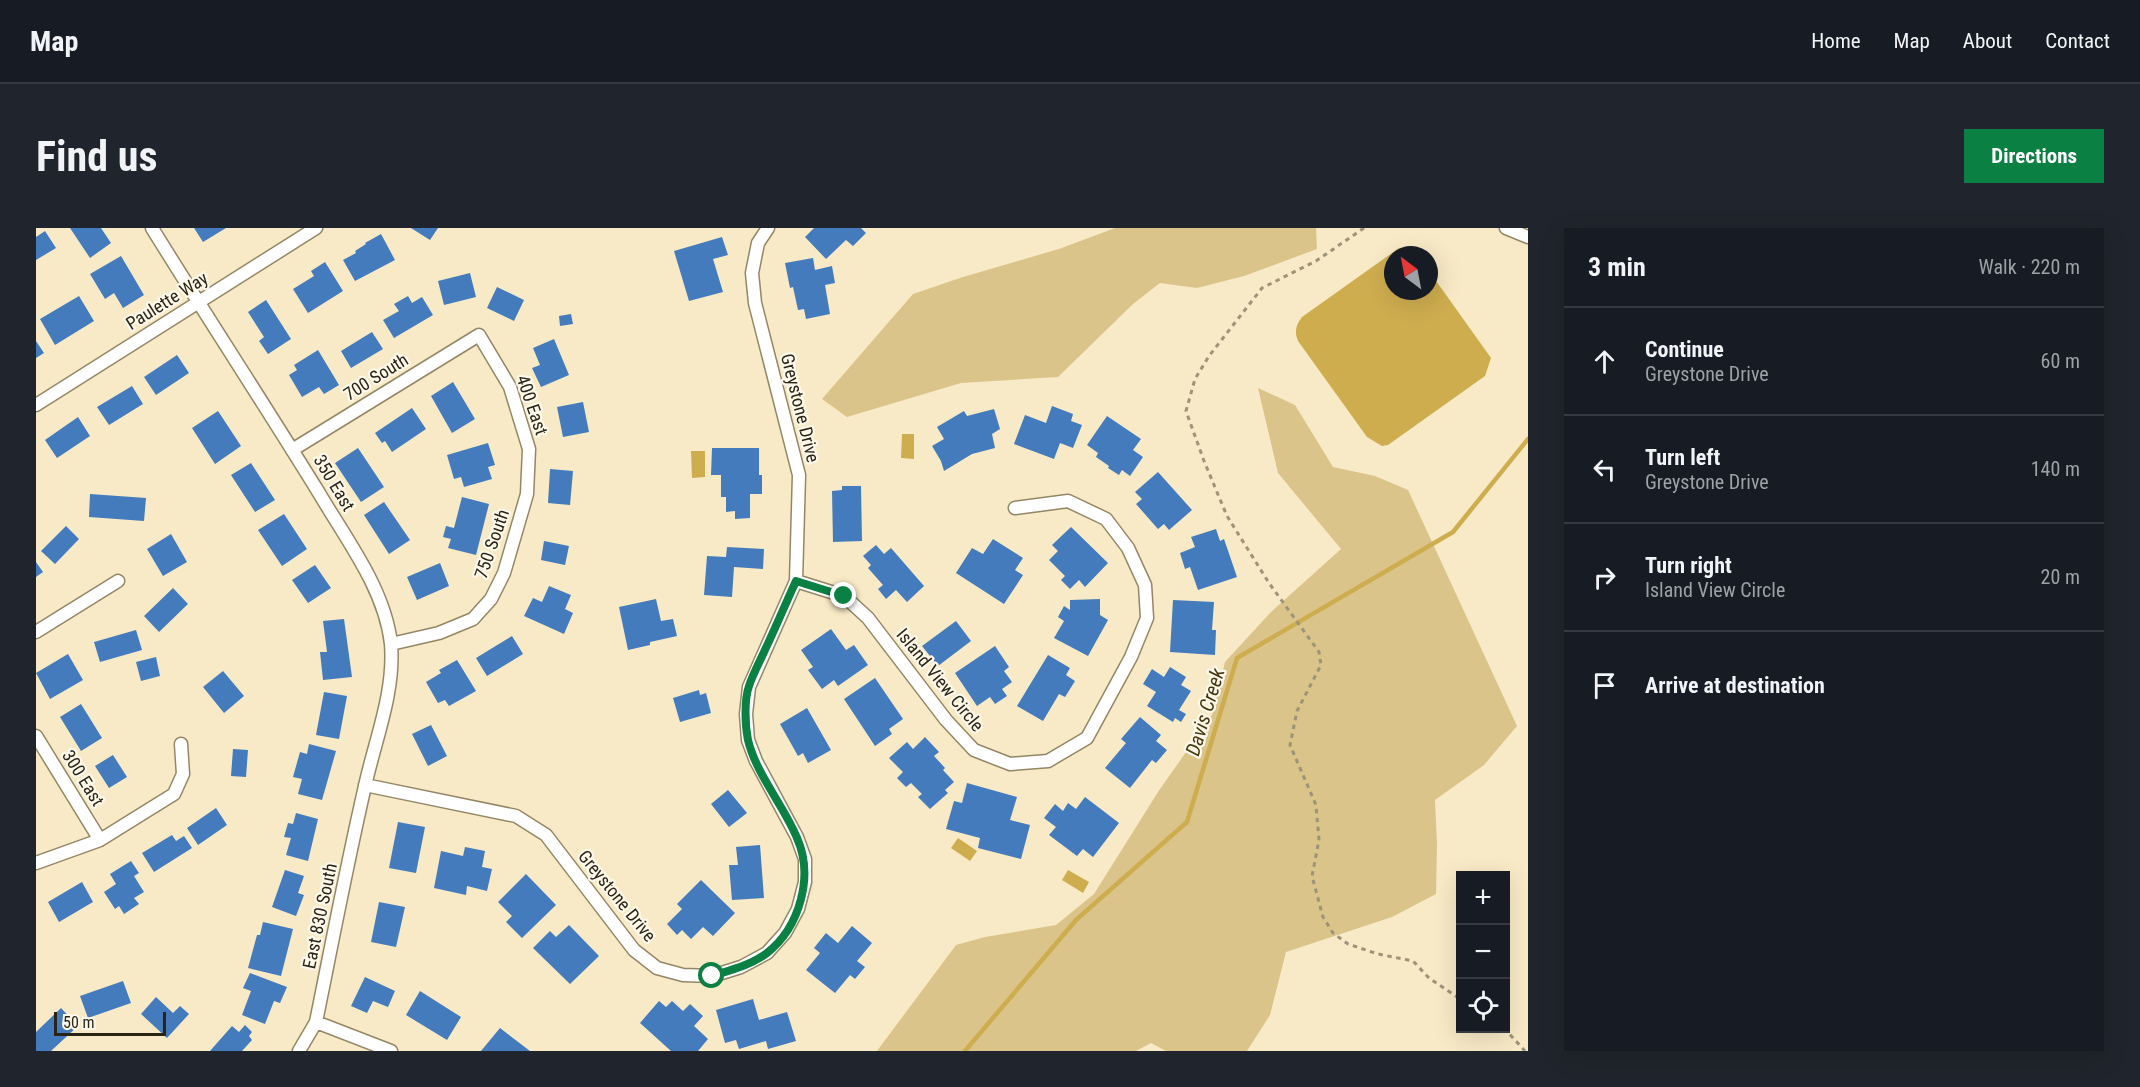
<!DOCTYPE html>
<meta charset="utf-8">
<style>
:root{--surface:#171b24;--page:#20242c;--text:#f1f3f6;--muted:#9ea1a6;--line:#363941;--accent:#0b8043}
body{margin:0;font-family:"Roboto Condensed",sans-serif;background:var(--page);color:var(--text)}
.controls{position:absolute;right:18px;bottom:18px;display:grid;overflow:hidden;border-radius:0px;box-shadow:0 6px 24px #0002}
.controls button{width:54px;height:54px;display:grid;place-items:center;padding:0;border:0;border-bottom:2px solid var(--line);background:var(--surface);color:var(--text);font:30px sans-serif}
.compass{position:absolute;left:1348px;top:18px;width:54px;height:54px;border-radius:50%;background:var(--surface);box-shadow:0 6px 24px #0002;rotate:328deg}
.scale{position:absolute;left:18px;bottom:15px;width:112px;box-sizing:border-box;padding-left:6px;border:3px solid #292416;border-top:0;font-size:16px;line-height:21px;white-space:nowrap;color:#292416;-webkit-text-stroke:4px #fef8ea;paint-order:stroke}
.stop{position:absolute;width:18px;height:18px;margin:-14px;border:4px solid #0b8043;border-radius:50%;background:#fff}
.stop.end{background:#0b8043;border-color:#fff;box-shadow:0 2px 6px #0008}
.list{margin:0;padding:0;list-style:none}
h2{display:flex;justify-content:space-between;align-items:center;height:78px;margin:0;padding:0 24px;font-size:26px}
h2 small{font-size:20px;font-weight:400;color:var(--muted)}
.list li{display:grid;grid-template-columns:39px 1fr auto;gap:18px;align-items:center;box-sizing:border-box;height:108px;padding:0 24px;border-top:2px solid var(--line)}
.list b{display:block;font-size:22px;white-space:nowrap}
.list p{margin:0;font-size:20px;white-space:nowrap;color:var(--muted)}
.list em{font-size:20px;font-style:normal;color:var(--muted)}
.icon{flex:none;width:33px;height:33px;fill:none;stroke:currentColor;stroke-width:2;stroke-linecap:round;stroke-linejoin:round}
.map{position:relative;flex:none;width:1492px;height:823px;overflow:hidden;border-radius:0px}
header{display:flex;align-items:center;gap:36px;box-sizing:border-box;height:84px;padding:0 30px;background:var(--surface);border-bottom:2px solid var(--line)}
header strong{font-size:28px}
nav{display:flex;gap:33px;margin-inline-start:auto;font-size:21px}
.intro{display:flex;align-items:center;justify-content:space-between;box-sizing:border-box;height:144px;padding:0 36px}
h1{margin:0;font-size:42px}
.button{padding:15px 27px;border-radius:0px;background:var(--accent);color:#fff;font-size:21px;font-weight:700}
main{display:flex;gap:36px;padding:0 36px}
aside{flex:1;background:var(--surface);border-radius:0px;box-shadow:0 6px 24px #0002}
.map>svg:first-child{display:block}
.green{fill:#dac48a}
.water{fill:#cead4f}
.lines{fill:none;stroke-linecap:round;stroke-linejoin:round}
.stream{stroke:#cead4f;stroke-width:4.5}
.building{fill:#437bbd}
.minor-casing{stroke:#938765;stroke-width:15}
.path{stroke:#9d9379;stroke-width:3;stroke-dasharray:4.5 4.5;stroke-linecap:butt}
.minor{stroke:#fff;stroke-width:12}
.route{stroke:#0b8043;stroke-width:8}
.labels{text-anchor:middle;stroke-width:4.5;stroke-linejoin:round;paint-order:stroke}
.street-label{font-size:18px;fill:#292416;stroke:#fef8ea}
.water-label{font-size:20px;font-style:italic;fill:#44360d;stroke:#fef8ea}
</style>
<header>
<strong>Map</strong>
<nav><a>Home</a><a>Map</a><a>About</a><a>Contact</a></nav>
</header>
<div class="intro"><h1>Find us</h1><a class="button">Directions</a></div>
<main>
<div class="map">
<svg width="1492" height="823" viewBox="0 0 1492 823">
<rect width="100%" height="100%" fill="#f8eac6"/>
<path class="green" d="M1079 0H1280L1281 21 1208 48 1161 60 1124 55 1097 76 1022 149 925 155 811 189 786 171 877 66 927 49 1023 21Z
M1222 160 1259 177 1297 239 1339 248 1372 262 1481 498 1448 537 1399 572 1401 616 1400 666 1356 689 1250 724 1234 787 1211 823H1130L1115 815 1100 823H841L920 717 949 709 1020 697 1058 666 1122 564 1176 487 1189 434 1235 384 1305 321 1242 245Z"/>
<path class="water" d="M1363 20 1371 21 1381 27H1357V63H1393V43L1455 130 1449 148 1352 217 1346 218 1331 209 1262 113C1258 103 1260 97 1266 89Z
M866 206H878V231L865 230Z
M655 223H669V249L656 250Z
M922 610 941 623 934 633 915 620Z
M1032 642 1053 654 1047 665 1026 652Z"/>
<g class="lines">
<path class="stream" d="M929 823 1040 692 1151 594 1201 430 1417 304 1492 211"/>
</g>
<path class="building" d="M34 0H65L75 15 54 30Z
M158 0H190L167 14Z
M375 0H402L394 12Z
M778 0H825L830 5 817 18 810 12 790 31 769 9Z
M9 3 20 20 0 32V9Z
M345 6 359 32 319 53 307 32 320 25 319 23 330 16 329 15Z
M686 9 692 27 677 31 687 64 653 73 638 23Z
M85 28 108 67 87 80 78 65 69 71 54 46Z
M777 30 779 42 796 38 799 55 789 57 794 86 770 91 768 81 762 82 757 59 754 60 749 35Z
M289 34 307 63 272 85 257 61 278 48 275 43Z
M434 45 440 69 408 77 402 53Z
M461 59 488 72 478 93 451 80Z
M43 68 58 93 19 117 4 91Z
M372 68 376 75 386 69 397 87 358 110 347 92 363 83 358 76Z
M230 72 255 111 232 126 223 113 228 109 212 84Z
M535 86 537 96 524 98 523 88Z
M336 104 347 121 315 140 305 123Z
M518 111 533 147 505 159 496 140 504 137 497 120Z
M0 113 8 125 0 130Z
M282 122 303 157 288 166 283 159 266 169 253 147 261 142 258 137Z
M141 127 153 145 120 167 108 149Z
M417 154 439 191 416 205 395 168Z
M96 158 107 176 73 197 61 179Z
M547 174 553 204 527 209 521 179Z
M1016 178 1037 186 1035 193 1046 197 1037 220 1024 215 1018 231 978 216 989 187 1010 195Z
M376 180 390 201 356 224 349 213 346 215 339 205Z
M958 181 964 201 956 206 959 220 936 226 908 243 905 233 896 218 908 211 901 199 928 183 931 188Z
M182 183 205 218 179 236 156 200Z
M1071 188 1105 211 1097 222 1107 229 1094 248 1086 242 1083 247 1072 240 1073 238 1060 229 1062 225 1051 217Z
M42 189 54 208 21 230 9 212Z
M452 215 459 237 452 239 456 251 428 259 425 249 418 251 411 227Z
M322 220 348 259 325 274 299 235Z
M676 220H723V247H726V266H714V290L699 291V283L690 284V269H685V247H675Z
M215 235 239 272 219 284 195 247Z
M514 241 537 243 534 277 512 275Z
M1122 244 1156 282 1133 302 1128 296 1122 301 1100 276 1106 271 1099 264Z
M806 258H825L826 313 797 314 796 263 806 262Z
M54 266 110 270 108 293 53 289Z
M426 269 453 276 440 327 412 320 415 311 407 309 410 298 418 300Z
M348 274 374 312 353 326 328 287Z
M248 286 271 321 246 338 222 302Z
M30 298 43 311 19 336 5 323Z
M1035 299 1072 335 1049 359 1043 352 1034 361 1025 352 1029 348 1013 332 1022 323 1016 317Z
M1180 301 1184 313 1188 311 1201 349 1162 362 1154 339 1149 341 1144 325 1159 319 1155 309Z
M135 306 151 334 127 348 111 321Z
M957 311 987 330 979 342 987 347 968 376 920 345 936 320 947 326Z
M508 313 533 318 529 337 505 332Z
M840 317 848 326 855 320 888 358 871 374 860 362 850 371 842 361 847 357 832 340 835 337 827 328Z
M691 319 728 321 727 341 698 339 696 369 668 367 671 328 690 329Z
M0 334 7 344 0 349Z
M404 335 413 358 381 372 371 349Z
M279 337 295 360 272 375 256 352Z
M513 358 535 367 529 381 537 385 528 406 488 388 497 370 506 374Z
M137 360 152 376 123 404 108 388Z
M620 371 625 393 637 391 641 408 614 414V417L592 422 583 379Z
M1064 371V387L1072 392 1052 428 1018 410 1028 393 1022 389 1028 378 1034 382V372Z
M1137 372 1178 374 1176 402H1180L1179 427 1134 424Z
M308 391 316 449 287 452 284 424H291L287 393Z
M920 393 935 413 902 438 886 418Z
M795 401 810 422 818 417 832 437 802 458 798 452 786 461 772 442 777 439 765 422Z
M100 402 106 422 64 434 58 414Z
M476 408 487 426 451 448 440 430Z
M959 418 973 439 968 443 976 454 966 461 971 468 959 476 954 469 941 478 919 445Z
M32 426 47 452 14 471 0 445Z
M1012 427 1034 440 1030 447 1039 453 1029 469 1023 466 1007 493 981 478Z
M120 429 124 448 105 453 100 434Z
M421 432 440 463 413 478 409 472 402 475 390 454 405 445 403 442Z
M1134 439 1150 449 1145 457 1155 463 1143 482 1150 486 1145 494 1139 490 1137 494 1111 478 1120 464 1107 456 1116 441 1128 449Z
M187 443 208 468 188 485 167 459Z
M839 450 867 491 853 501 856 506 839 518 808 471Z
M663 462 664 467 670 465 675 485 644 494 637 470Z
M288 464 311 468 303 511 280 507Z
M45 476 66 510 45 523 24 489Z
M771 480 795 522 772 535 767 525 762 528 744 496Z
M1104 489 1125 507 1120 513 1131 522 1120 535 1116 532 1094 560 1069 540 1090 515 1085 511Z
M395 497 411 528 392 538 376 506Z
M889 509 903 524 898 528 909 540 907 542 918 554 909 562 912 565 894 581 882 569 886 566 875 555 870 559 861 550 867 544 853 530 871 514 877 521Z
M273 516 300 523 286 572 262 566 266 551 257 549 264 524 271 526Z
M197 521 212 522 210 549 195 548Z
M77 527 91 549 73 560 59 538Z
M931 555 981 569 974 592 994 597 985 631 942 620 944 610 910 601 918 573 926 575Z
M692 562 711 585 693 599 675 576Z
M1049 569 1083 595 1057 629 1047 621 1041 628 1013 607 1020 599 1008 590 1019 576 1027 583 1032 575 1040 581Z
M180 580 191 597 162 617 151 600Z
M260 585 282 591 272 633 250 627 255 610 248 609 252 595 257 596Z
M362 594 389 599 380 645 353 640Z
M136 607 140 613 148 608 156 620 118 644 106 625Z
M724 617 728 670 696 672 693 637H702L700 619Z
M429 619 449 623 446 639 456 641 451 663 431 658 430 667 398 660 405 623 427 628Z
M95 633 103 645 98 648 108 664 98 670 103 676 88 686 83 678 79 681 68 664 80 656 74 646Z
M249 642 268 648 262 665 268 667 260 688 236 679Z
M490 646 520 677 486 710 470 694 476 688 462 674Z
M665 652 699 685 677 708 667 699 655 711 646 702 641 707 631 696 646 681 641 676Z
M46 654 57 674 23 694 12 674Z
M343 674 369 679 360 719 335 714Z
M227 694 257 701 245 748 212 740 221 707H224Z
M533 697 563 728 534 756 497 720 514 703 520 709Z
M816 698 836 715 821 733 829 739 819 751 814 747 799 765 770 742 784 725 778 720 790 705 802 715Z
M214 745 251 759 244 775 238 773 229 796 206 787 215 763 207 760Z
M329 749 359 763 352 779 337 773 331 785 315 778Z
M87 753 95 775 52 790 44 768Z
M384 763 425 789 411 812 370 787Z
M120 769 137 785 144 778 153 786 131 810 105 786Z
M717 771 723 792 751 784 760 813 732 821 730 813 703 821 700 812 689 815 680 782Z
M623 773 630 779 636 773 647 783 654 776 667 788 658 798 672 811 662 823H635L604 795Z
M25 780 42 798 15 823H0V804Z
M209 797 216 804 213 808 216 812 206 823H174L196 798 203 804Z
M464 800 494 823H445Z"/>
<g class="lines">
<g class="minor-casing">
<path id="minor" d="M116 0C171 89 228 176 283 265 310 311 349 361 355 416 359 464 339 512 329 558 311 636 296 715 280 794L263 823
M1470 0 1492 9
M0 177 280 0
M256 222 443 107 474 159 493 221 491 266 468 345 455 371 437 391 403 405 355 416
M760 353 808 368 832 390 910 492 938 522 974 536 1012 533 1051 510 1095 429 1111 390 1109 357 1092 320 1070 291 1032 273 979 280
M0 404 82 353
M0 508 64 612
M329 557 480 588 510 607 598 722 621 740 647 747 676 748 705 739 731 725 749 705 762 681 769 654V631L761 609 720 533 712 512 710 486 713 459 760 353 763 247 719 75 716 45 722 15 732 0
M0 635 64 612 138 566 147 546 145 516
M280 794 355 823"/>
</g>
<path class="path" d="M1328 0 1280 33 1226 60 1173 128 1159 151 1150 183 1168 233 1191 288 1233 355 1283 424 1285 437 1261 483 1254 517 1280 577 1283 612 1276 648 1287 689 1297 705 1312 716 1342 726 1377 733 1393 750 1424 771
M1468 800 1489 823"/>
<use href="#minor" class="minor"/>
</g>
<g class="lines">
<path class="route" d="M676 748C695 742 715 737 731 725 764 699 778 648 761 610 748 578 720 546 712 512 709 497 708 472 713 458 717 446 723 435 728 424 739 401 749 377 760 353L808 368"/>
</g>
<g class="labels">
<g class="street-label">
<text transform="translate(131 73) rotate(-32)" y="6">Paulette Way</text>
<text transform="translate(340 149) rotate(-32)" y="6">700 South</text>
<text transform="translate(496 177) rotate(71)" y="6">400 East</text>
<text transform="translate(764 180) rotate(76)" y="6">Greystone Drive</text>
<text transform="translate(298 255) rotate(59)" y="6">350 East</text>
<text transform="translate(456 316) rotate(-71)" y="6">750 South</text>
<text transform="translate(904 452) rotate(51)" y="6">Island View Circle</text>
<text transform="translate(47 550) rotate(58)" y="6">300 East</text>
<text transform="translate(581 668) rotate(51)" y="6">Greystone Drive</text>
<text transform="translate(284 688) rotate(-78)" y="6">East 830 South</text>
</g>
<g class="water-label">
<text transform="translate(1169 484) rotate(-73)" y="7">Davis Creek</text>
</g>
</g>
</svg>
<div class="controls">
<button>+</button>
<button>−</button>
<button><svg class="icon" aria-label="locate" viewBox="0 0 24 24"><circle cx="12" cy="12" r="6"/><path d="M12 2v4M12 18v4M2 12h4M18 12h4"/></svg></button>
</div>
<svg class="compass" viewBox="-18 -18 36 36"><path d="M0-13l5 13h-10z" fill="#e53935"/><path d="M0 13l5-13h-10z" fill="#9ea1a6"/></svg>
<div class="scale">50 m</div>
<div class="stop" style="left:676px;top:748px"></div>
<div class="stop end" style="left:808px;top:368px"></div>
</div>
<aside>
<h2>3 min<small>Walk · 220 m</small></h2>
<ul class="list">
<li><svg class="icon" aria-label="ahead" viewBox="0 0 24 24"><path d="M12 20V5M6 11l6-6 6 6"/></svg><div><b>Continue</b><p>Greystone Drive</p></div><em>60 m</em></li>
<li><svg class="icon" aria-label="left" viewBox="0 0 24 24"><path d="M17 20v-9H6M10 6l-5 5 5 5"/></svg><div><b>Turn left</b><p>Greystone Drive</p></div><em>140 m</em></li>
<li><svg class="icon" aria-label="right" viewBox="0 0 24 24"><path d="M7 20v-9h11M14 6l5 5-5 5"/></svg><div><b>Turn right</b><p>Island View Circle</p></div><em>20 m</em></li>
<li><svg class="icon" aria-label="arrive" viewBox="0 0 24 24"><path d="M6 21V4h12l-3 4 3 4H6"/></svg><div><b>Arrive at destination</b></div></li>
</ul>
</aside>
</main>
